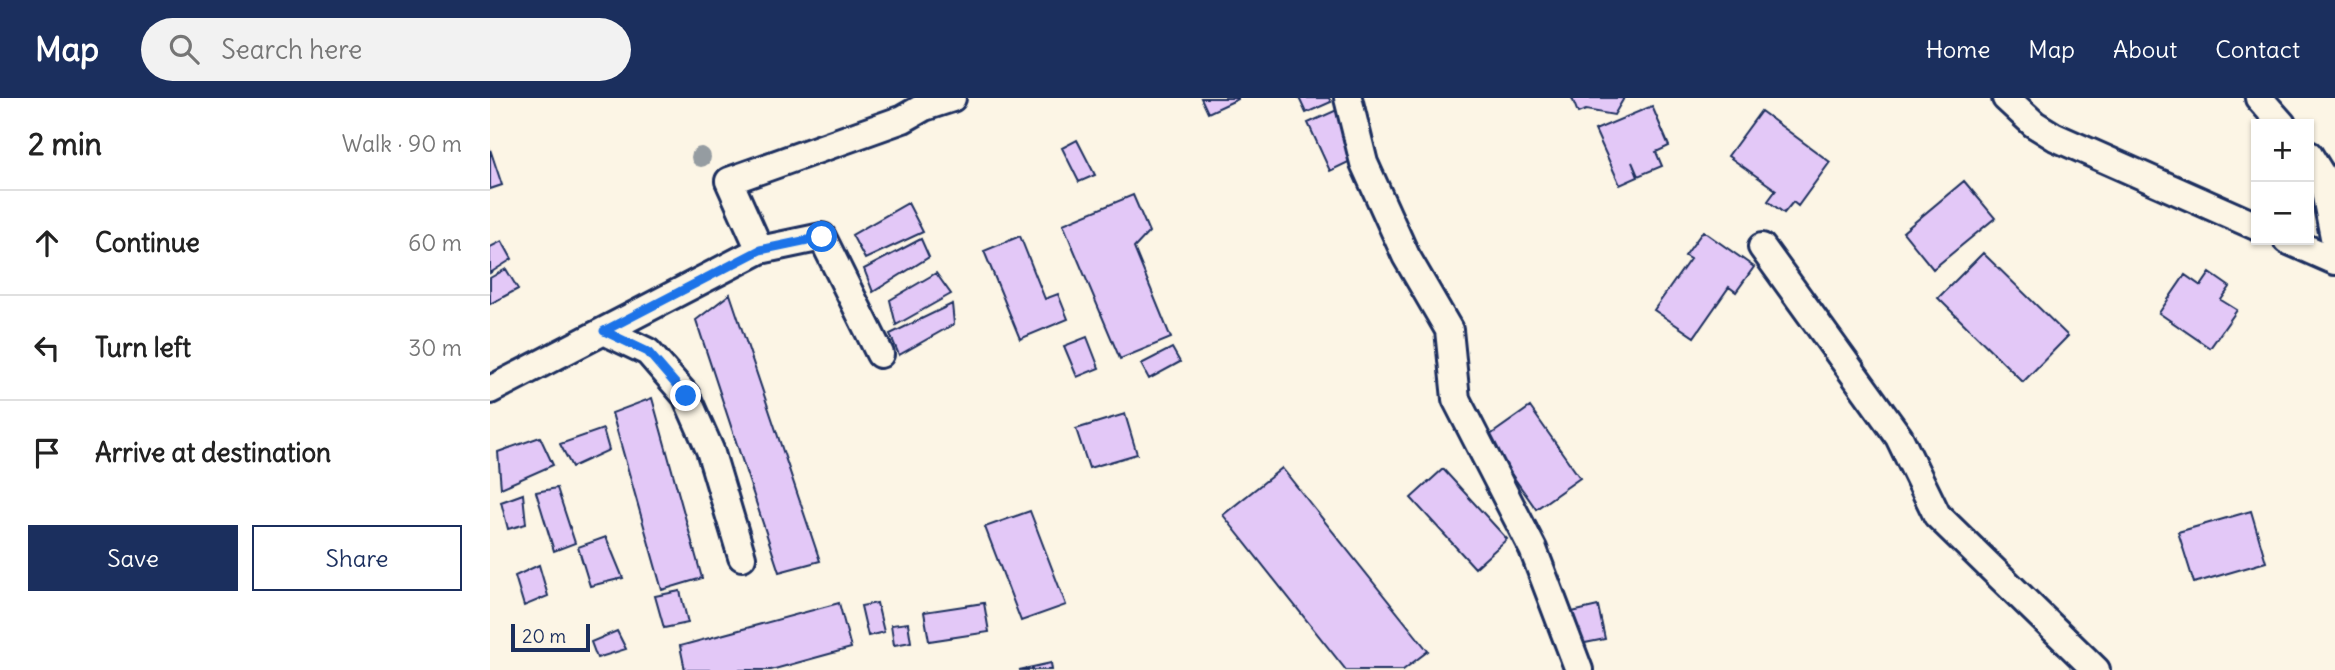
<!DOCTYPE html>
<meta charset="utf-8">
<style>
:root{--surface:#fff;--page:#f2f2f2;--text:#222;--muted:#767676;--line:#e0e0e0;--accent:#1b2f5e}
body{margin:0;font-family:Delius,sans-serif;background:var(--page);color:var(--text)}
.controls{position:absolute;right:21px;top:21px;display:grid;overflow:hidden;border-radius:0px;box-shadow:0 2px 5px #0004}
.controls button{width:63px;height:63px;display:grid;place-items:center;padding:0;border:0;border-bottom:2px solid var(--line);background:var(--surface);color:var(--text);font:35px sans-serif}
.scale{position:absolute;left:21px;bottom:18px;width:79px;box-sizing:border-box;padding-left:7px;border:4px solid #1b2f5e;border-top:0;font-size:19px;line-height:24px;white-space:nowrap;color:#1b2f5e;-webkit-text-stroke:5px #fcf5e5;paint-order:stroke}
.stop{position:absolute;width:21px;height:21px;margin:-16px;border:5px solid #1a73e8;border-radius:50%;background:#fff}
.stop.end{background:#1a73e8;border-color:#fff;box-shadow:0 2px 7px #0008}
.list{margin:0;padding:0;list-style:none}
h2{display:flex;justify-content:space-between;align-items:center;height:91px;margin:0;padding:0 28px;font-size:30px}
h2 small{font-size:23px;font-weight:400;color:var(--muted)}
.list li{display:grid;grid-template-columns:46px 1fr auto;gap:21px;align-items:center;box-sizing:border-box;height:105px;padding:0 28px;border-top:2px solid var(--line)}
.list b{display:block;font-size:26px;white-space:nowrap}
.list em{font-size:23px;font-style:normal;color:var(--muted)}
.actions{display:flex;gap:14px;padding:21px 28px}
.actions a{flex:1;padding:16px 0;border:2px solid var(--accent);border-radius:0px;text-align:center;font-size:24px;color:var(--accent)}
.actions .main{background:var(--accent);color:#fff}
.icon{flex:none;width:38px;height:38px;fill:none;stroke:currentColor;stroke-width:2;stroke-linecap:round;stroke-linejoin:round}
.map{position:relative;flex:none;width:1845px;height:572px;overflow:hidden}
header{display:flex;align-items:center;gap:42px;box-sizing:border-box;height:98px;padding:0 35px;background:var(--accent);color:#fff}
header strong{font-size:33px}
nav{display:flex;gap:38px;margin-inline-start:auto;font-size:24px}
.search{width:490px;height:63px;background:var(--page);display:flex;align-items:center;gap:18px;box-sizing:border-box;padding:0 24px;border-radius:38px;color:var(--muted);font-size:26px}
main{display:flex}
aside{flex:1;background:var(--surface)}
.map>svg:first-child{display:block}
.building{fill:#e3c8f7;stroke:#1b2f5e;stroke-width:2}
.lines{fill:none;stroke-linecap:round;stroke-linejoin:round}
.street-casing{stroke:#1b2f5e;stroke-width:32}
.street{stroke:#fcf5e5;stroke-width:26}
.tree{fill:#959ca1}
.route{stroke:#1a73e8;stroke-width:9}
</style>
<header>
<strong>Map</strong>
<div class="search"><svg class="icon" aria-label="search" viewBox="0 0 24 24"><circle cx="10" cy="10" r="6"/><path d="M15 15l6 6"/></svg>Search here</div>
<nav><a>Home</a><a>Map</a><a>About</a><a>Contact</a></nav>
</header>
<main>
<aside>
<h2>2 min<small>Walk · 90 m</small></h2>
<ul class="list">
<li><svg class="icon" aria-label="ahead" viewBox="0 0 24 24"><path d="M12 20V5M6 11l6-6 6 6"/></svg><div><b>Continue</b></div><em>60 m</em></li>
<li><svg class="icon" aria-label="left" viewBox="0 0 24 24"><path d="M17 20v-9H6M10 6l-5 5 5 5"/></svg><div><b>Turn left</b></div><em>30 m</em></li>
<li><svg class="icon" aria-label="arrive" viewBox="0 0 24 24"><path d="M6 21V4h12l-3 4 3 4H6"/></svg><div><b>Arrive at destination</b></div></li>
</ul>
<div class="actions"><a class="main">Save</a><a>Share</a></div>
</aside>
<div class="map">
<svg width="1845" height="572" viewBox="0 0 1845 572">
<rect width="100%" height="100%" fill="#fcf5e5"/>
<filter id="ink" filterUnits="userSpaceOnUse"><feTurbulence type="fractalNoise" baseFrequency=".0143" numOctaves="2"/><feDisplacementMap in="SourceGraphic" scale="14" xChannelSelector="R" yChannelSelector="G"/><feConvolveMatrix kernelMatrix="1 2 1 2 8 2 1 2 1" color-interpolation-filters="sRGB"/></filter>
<g filter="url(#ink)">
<path class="building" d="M711 0H748V1L718 15Z
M809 0H839L841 4 816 15Z
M1082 0H1134L1124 17 1096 12 1088 15Z
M1162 8 1179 48 1166 54 1172 68 1148 78 1142 64 1148 79 1130 87 1105 32Z
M849 11 871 58 840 73 818 25Z
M1271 13 1340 64 1308 108 1303 104 1294 115 1278 103 1286 92 1238 58Z
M587 42 605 77 589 84 572 50Z
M0 51 12 87 0 91Z
M1474 83 1505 120 1443 171 1413 134Z
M643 97 659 134 644 150 681 240 630 261 573 126Z
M418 105 433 134 375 161 362 137Z
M1213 133 1264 169 1246 194 1239 189 1204 239 1164 212 1200 161 1195 158Z
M530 138 555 201 568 196 578 221 530 241 494 153Z
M431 141 439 159 383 194 374 171Z
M12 143 22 161 0 175V149Z
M1493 155 1578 238 1533 284 1448 200Z
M16 171 28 191 0 206V180Z
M446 175 461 196 406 227 400 202Z
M1720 175 1740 189 1731 202 1747 212 1720 250 1669 215 1695 177 1711 188Z
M240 196 330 463 289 474 206 222Z
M462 206 464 226 409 257 400 236Z
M597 239 609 270 587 279 574 248Z
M682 250 690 264 659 281 651 266Z
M162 300 212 480 172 492 122 315Z
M1040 309 1090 380 1046 411 996 340Z
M635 316 647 356 599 370 586 331Z
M113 331 119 352 82 369 70 346Z
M50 339 63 367 11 390 8 354Z
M792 370 938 553 913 572H856L733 417Z
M953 371 1017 441 985 470 921 400Z
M67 390 85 445 64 453 46 394Z
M33 396 36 426 18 431 11 404Z
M540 413 576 507 531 523 495 429Z
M1761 413 1776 464 1704 485 1688 434Z
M116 439 133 480 100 488 88 449Z
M49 467 58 498 34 508 25 478Z
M190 493 198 525 174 530 165 498Z
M349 505 361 550 281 572H195L190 548Z
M387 505 394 534 378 538 371 508Z
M494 505 499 534 439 543 434 514Z
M1108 508 1115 541 1090 546 1082 514Z
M418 525 421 544 404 547 401 527Z
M127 533 136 551 107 560 101 544Z
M561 565 562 572H529Z"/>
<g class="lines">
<g class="street-casing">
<path id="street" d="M858 0 874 65 916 158 959 232 966 301 1043 451 1089 572
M1516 0 1544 26 1565 39 1766 128
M1769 0 1792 26
M1819 57 1832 78 1845 144
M1797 142 1845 163
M1272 149 1409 339 1447 417 1606 572
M270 152 332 139 390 256
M114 233 158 254 196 298 220 352 252 459
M0 292 270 152 239 83 413 21 434 9 462 0"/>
</g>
<use href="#street" class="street"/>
</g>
<circle class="tree" cx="211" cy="59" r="10"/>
</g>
<g class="lines" filter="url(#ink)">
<path class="route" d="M196 298 158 254 114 233 270 152 332 139"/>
</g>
</svg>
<div class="controls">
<button>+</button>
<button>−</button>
</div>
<div class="scale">20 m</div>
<div class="stop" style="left:332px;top:139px"></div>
<div class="stop end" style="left:196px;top:298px"></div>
</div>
</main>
